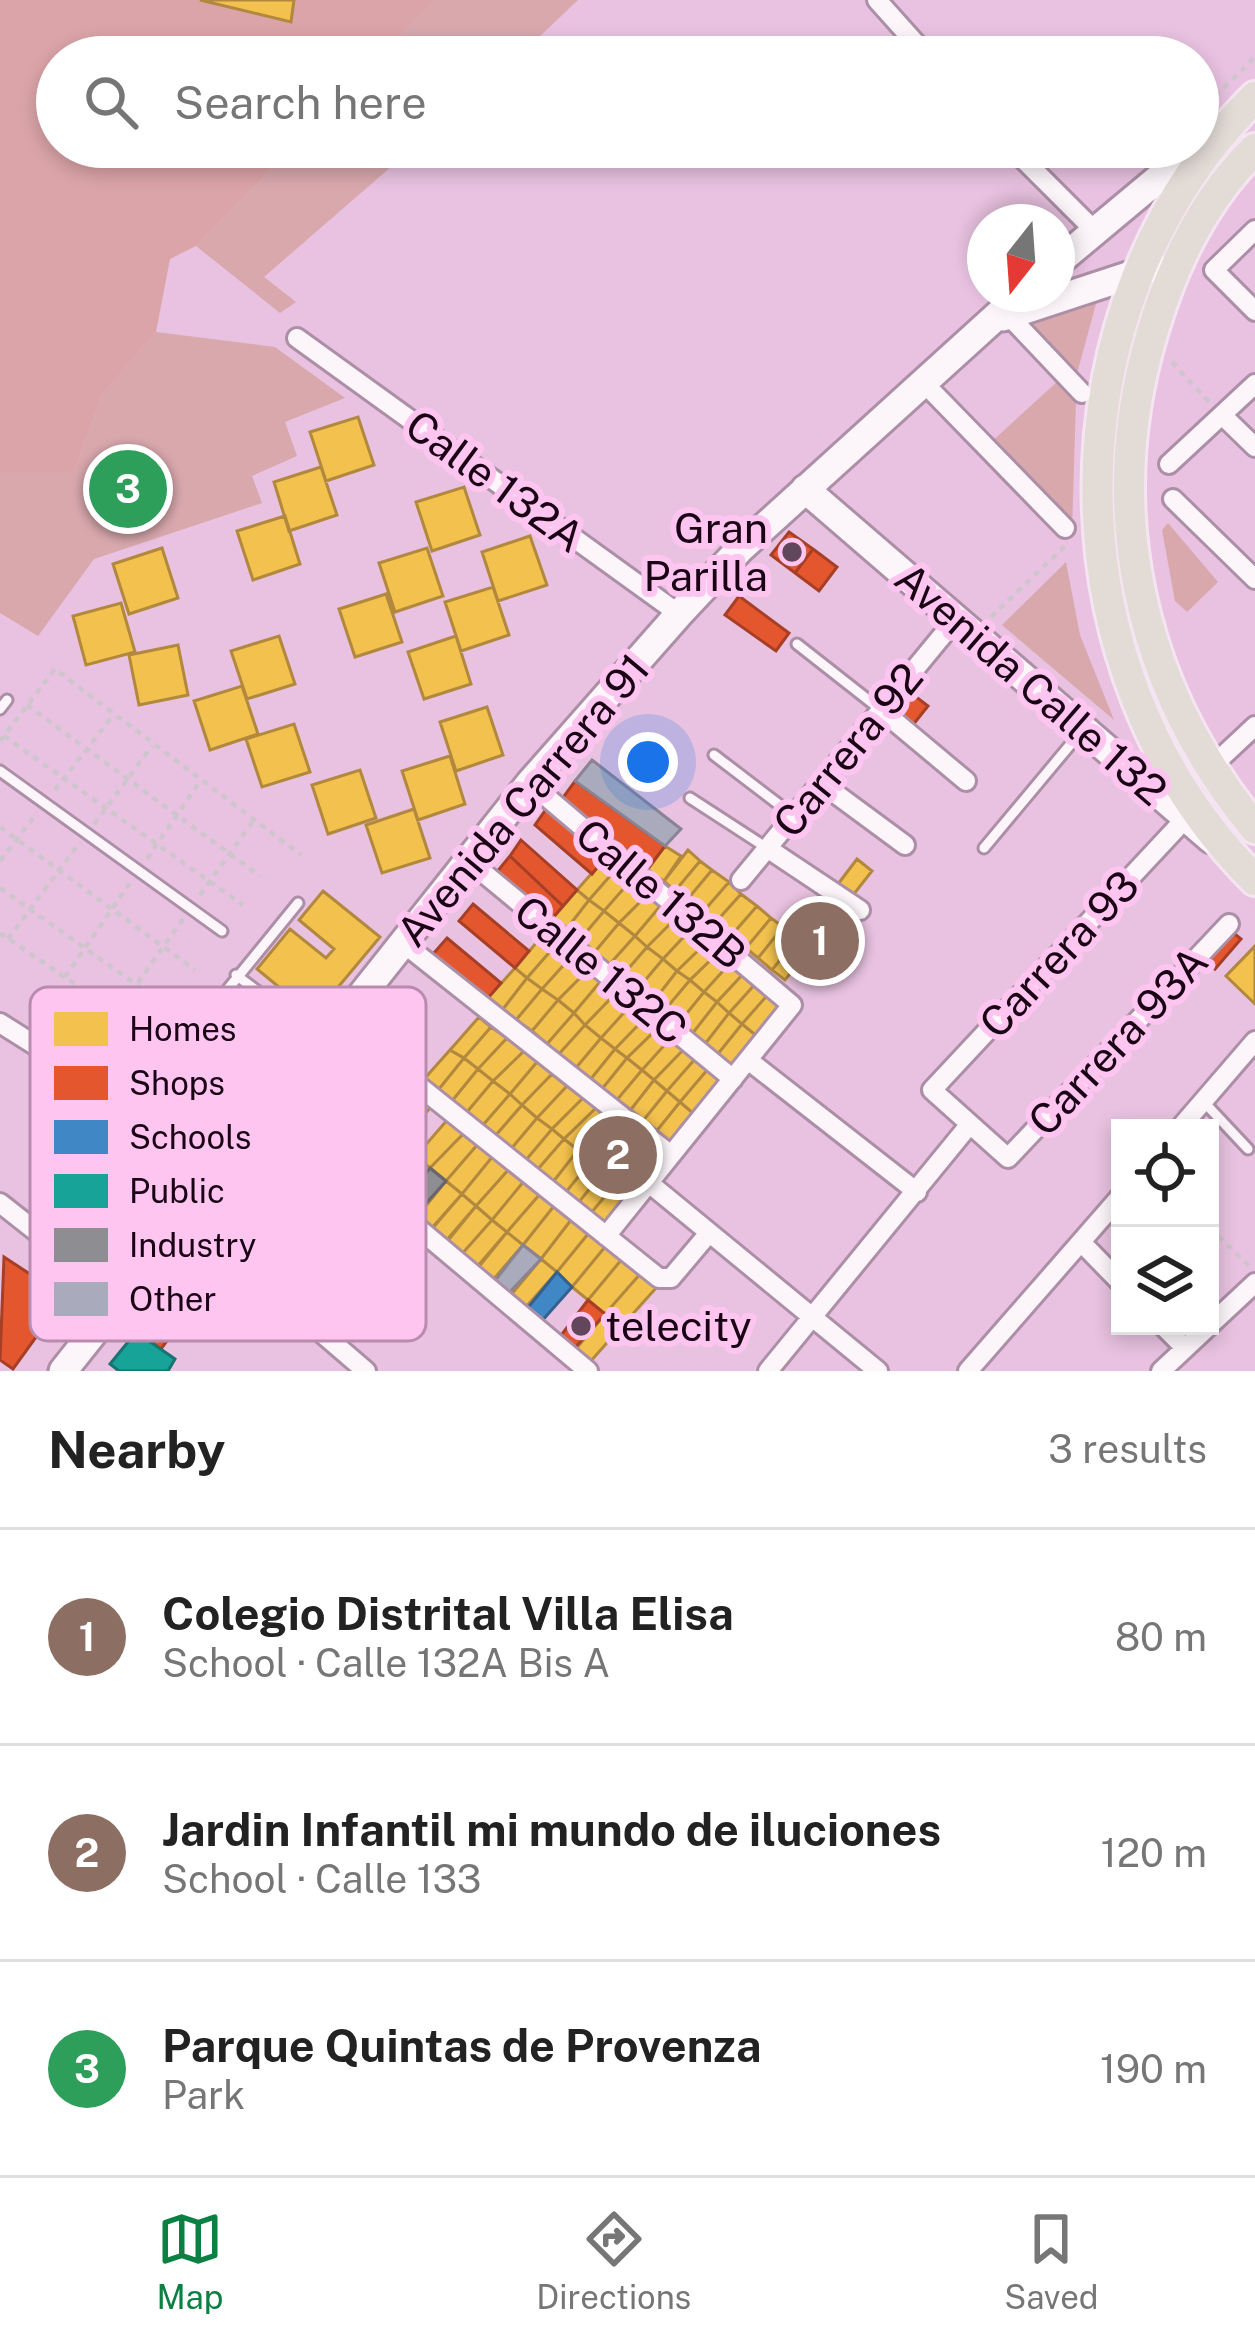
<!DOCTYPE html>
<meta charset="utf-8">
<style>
:root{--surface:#fff;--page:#f6f6f6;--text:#222;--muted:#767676;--line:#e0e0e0;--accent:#0b8043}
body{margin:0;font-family:"Public Sans",sans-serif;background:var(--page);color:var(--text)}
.controls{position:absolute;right:36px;bottom:36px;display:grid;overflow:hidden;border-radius:0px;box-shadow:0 6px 18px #0003}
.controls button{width:108px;height:108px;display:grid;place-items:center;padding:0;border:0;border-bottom:3px solid var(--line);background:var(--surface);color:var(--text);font:60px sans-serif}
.compass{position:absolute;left:967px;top:204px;width:108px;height:108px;border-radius:50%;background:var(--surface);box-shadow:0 6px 18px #0003;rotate:197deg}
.you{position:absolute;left:648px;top:762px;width:42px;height:42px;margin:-30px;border:9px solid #fff;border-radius:50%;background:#1a73e8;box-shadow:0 0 0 18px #1a73e833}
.badge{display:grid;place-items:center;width:78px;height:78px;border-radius:50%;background:var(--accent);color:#fff;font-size:39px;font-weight:700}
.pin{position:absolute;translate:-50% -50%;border:6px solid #fff;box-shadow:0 3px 12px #0006}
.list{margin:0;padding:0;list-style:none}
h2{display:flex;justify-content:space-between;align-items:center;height:156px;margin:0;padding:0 48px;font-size:51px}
h2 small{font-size:39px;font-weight:400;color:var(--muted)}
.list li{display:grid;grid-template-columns:78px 1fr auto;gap:36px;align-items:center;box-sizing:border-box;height:216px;padding:0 48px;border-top:3px solid var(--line)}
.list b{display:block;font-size:45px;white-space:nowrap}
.list p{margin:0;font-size:39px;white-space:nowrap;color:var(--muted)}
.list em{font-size:39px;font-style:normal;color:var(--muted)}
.icon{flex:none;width:66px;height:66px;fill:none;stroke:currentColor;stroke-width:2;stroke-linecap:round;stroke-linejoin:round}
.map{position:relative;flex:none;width:1255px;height:1371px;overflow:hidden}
.search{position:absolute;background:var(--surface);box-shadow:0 6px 18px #0003;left:36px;right:36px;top:36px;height:132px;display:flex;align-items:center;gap:30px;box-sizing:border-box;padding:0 42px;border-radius:66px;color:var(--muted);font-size:45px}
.sheet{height:804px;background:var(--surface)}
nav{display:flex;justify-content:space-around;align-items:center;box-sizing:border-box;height:168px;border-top:3px solid var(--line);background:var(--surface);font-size:33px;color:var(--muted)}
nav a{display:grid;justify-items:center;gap:6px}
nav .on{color:var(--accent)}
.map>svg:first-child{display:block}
.green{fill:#d8a8ad}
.forest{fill:#dba4a8}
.homes{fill:#f2c14e;stroke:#b1883d;stroke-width:3}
.shops{fill:#e4572e;stroke:#a73e26;stroke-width:3}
.schools{fill:#3f88c5;stroke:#346090;stroke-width:3}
.public{fill:#17a398;stroke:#187371;stroke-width:3}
.industry{fill:#8d8d92;stroke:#6a646c;stroke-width:3}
.building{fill:#a9aabb;stroke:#898393;stroke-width:3}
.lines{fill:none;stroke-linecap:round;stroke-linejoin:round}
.service-casing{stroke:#ac8fa6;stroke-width:15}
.minor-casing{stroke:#ac8fa6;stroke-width:24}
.secondary-casing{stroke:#ac8fa6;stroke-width:33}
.primary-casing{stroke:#f5e4f1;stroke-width:36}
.path{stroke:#cfc5cd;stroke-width:4.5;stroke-dasharray:6 6;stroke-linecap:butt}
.service{stroke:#fcf6fa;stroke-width:9}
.minor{stroke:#fcf6fa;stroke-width:18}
.secondary{stroke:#fcf6fa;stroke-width:27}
.primary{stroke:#e3dbd6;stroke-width:30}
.poi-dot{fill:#61465c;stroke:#fdc5f0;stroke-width:4.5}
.labels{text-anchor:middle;stroke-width:12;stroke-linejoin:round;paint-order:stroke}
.street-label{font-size:42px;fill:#190315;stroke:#fdc5f0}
.poi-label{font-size:42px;fill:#190315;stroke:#fdc5f0;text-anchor:end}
.key{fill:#fdc5f0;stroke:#b98bae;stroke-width:3}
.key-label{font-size:33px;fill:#190315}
</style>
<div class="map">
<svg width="1255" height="1371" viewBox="0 0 1255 1371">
<rect width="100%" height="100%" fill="#e8c2e0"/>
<path class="green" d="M436 0H578L518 57H380Z
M293 147H414L264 277 296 302 280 313 196 246Z
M1099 293 1076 377 1022 321Z
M156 332 275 347 345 398 285 422 297 456 252 476 262 503 94 559 38 636 0 613V472H74L102 395Z
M1059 380 1076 401 1072 530 990 443Z
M1168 523 1218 582 1187 612 1175 601 1162 530Z
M1066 562 1080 635 1114 720 1002 625Z"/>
<path class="forest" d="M0 0H436L380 57H57V147H293L196 246 170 259 156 332 102 395 74 472H0Z"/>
<path class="homes" d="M200 0H294L291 22Z
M358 417 374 465 326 481 310 432Z
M321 467 337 515 289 531 274 482Z
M464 487 480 535 432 551 416 502Z
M285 516 300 564 253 580 237 531Z
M530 536 547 585 498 601 482 552Z
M162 548 178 598 129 614 113 564Z
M427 548 443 596 395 612 379 563Z
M493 587 509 635 461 651 445 602Z
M386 594 402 642 355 657 339 609Z
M121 603 135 652 86 665 73 616Z
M279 636 295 684 247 699 231 651Z
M456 636 471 684 424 699 408 652Z
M178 645 188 695 139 705 129 655Z
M242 686 258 734 210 750 194 701Z
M487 707 503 755 456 771 440 722Z
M294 724 310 772 262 787 246 739Z
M450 756 465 804 418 820 402 771Z
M360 770 376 818 328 834 312 785Z
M414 809 430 858 382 873 366 825Z
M665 846 681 856 664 881 647 870Z
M688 850 700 861 675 891 664 881Z
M605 858 617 868 589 900 577 890Z
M857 859 872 871 850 899 835 888Z
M700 861 712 870 686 901 675 891Z
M617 868 632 879 604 911 589 900Z
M712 870 729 882 702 913 686 901Z
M632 879 649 893 619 923 604 911Z
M729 882 741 894 715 923 702 913Z
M577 890 589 900 565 931 551 920Z
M323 891 380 937 314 1016 257 969 290 929 326 958 334 949 299 920Z
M649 893 662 904 635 936 619 923Z
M741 894 757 906 730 937 715 923Z
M589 900 604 911 578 942 565 931Z
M662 904 678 916 647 947 635 936Z
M757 906 771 918 746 948 730 937Z
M604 911 619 923 593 954 578 942Z
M678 916 692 928 663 959 647 947Z
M771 918 783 927 758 958 746 948Z
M619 923 635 936 608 966 593 954Z
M783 927 797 939 772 970 758 958Z
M692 928 709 940 677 971 663 959Z
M542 936 554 947 527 978 515 968Z
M635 936 647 947 622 976 608 966Z
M797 939 810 949 785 980 772 970Z
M709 940 722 949 690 980 677 971Z
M1255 946V1004L1226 976Z
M554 947 570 958 542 989 527 978Z
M647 947 663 959 637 990 622 976Z
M722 949 732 961 704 992 690 980Z
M570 958 587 971 558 1000 542 989Z
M663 959 677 971 653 1002 637 990Z
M732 961 746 971 717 1002 704 992Z
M515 968 527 978 503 1009 488 998Z
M587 971 600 982 574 1013 558 1000Z
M677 971 690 980 664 1011 653 1002Z
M746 971 757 982 729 1013 717 1002Z
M527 978 542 989 516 1020 503 1009Z
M690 980 704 992 679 1023 664 1011Z
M600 982 615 994 585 1025 574 1013Z
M757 982 771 991 742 1024 729 1013Z
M542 989 558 1000 532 1031 516 1020Z
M771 991 785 1003 758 1037 742 1024Z
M704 992 717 1002 692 1034 679 1023Z
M615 994 630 1006 601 1038 585 1025Z
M558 1000 574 1013 547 1044 532 1031Z
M717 1002 729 1013 705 1044 692 1034Z
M630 1006 646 1017 615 1049 601 1038Z
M574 1013 585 1025 559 1054 547 1044Z
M729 1013 742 1024 717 1055 705 1044Z
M479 1017 491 1027 464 1058 450 1050Z
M646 1017 659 1027 627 1058 615 1049Z
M742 1024 758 1037 732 1067 717 1055Z
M585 1025 601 1038 575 1069 559 1054Z
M491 1027 507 1038 478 1069 464 1058Z
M659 1027 670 1039 642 1070 627 1058Z
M507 1038 524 1051 493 1081 478 1069Z
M601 1038 615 1049 590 1080 575 1069Z
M670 1039 684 1049 654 1080 642 1070Z
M615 1049 627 1058 602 1089 590 1080Z
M684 1049 695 1059 667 1091 654 1080Z
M450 1050 464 1058 439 1089 425 1078Z
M524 1051 537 1062 510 1094 493 1081Z
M464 1058 478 1069 452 1101 439 1089Z
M627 1058 642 1070 616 1101 602 1089Z
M695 1059 708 1069 680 1102 667 1091Z
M537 1062 552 1074 522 1105 510 1094Z
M478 1069 493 1081 467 1112 452 1101Z
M708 1069 723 1081 695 1115 680 1102Z
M642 1070 654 1080 629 1112 616 1101Z
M552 1074 567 1086 537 1118 522 1105Z
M654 1080 667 1091 642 1122 629 1112Z
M493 1081 510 1094 483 1125 467 1112Z
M567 1086 583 1098 552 1129 537 1118Z
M667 1091 680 1102 655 1133 642 1122Z
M415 1093 431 1107 400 1143 385 1130Z
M510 1094 522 1105 496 1135 483 1125Z
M583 1098 596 1108 564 1139 552 1129Z
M680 1102 695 1115 670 1145 655 1133Z
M522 1105 537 1118 511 1149 496 1135Z
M596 1108 609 1120 578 1150 564 1139Z
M537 1118 552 1129 526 1160 511 1149Z
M448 1119 464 1133 430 1168 416 1156Z
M609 1120 622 1131 591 1161 578 1150Z
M552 1129 564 1139 538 1169 526 1160Z
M464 1133 478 1144 446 1181 430 1168Z
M564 1139 578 1150 553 1182 538 1169Z
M478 1144 493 1156 462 1194 446 1181Z
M645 1149 659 1161 632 1195 616 1183Z
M578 1150 591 1161 566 1192 553 1182Z
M416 1156 430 1168 400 1204 385 1192Z
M493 1156 509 1169 476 1206 462 1194Z
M591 1161 603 1172 579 1202 566 1192Z
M509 1169 524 1181 492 1220 476 1206Z
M603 1172 616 1183 591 1213 579 1202Z
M446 1181 462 1194 430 1230 416 1218Z
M524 1181 540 1194 507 1232 492 1220Z
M616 1183 632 1195 606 1226 591 1213Z
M462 1194 476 1206 445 1242 431 1230Z
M540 1194 554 1206 523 1245 507 1232Z
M476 1206 492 1220 461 1255 446 1243Z
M554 1206 571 1220 541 1259 523 1245Z
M492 1220 507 1232 476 1268 461 1255Z
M571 1220 588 1234 557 1272 541 1259Z
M507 1232 523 1245 492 1281 477 1269Z
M588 1234 605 1247 572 1287 557 1272Z
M605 1247 622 1259 588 1300 572 1287Z
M541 1259 557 1272 525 1308 510 1296Z
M622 1259 641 1273 605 1314 588 1300Z
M641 1273 657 1287 621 1327 605 1314Z
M605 1314 621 1327 590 1362 575 1350Z"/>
<path class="shops" d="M789 532 813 549 795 573 771 555Z
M813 549 837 567 819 591 795 573Z
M739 596 789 633 776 651 725 615Z
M907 690 928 706 909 730 888 714Z
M575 781 665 846 647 870 562 799Z
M547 808 605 858 592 874 535 825Z
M521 840 577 890 563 906 510 856Z
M510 856 563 906 551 920 496 873Z
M473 904 529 951 515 968 459 921Z
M1231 931 1241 939 1215 969 1205 960Z
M447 938 501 983 488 998 433 954Z
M4 1257 65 1297 13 1369 0 1360Z
M588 1300 605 1314 573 1350 559 1338Z
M149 1309 175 1330 161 1349 136 1332Z"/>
<path class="schools" d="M557 1272 572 1287 541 1322 526 1310Z"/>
<path class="public" d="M136 1332 175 1359 168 1371H119L110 1364Z"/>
<path class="industry" d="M430 1168 446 1181 414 1217 400 1205Z"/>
<path class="building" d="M592 760 681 829 665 846 575 781Z
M523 1245 541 1259 508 1294 494 1282Z"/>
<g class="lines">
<g class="service-casing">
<path id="service" d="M797 644 881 710
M0 709 7 700
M714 755 794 816
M0 771 222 931
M690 798 767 848
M984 848 1080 733
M236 975 323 1041
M162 1070 298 903
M1203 1101 1248 1149"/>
</g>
<g class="minor-casing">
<path id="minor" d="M877 0 928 57
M1011 147 1095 231
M1255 230 1214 270 1255 311
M1008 315 1082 393
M297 338 679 614
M923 382 1065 528
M1222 415 1255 447
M1169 464 1255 384
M1173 499 1255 579
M881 710 966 781
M1210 768 1255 726
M530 783 792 1005 606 1236
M821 783 905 845
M1186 818 932 1090 1008 1158 1229 924
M767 848 860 910
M469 861 733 1079
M741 880 956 619
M403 943 671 1155
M0 1023 225 1165
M340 1023 659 1278H671L709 1233
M748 1060 917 1192
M274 1107 588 1371
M1180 1128 1255 1041
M649 1183 878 1371
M0 1203 118 1296
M184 1215 366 1371
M1081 1242 1120 1282
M1210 1325 1255 1283
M1163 1326 1185 1348
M768 1371 970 1124
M968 1371 1120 1197
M1161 1371 1209 1326"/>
</g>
<g class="secondary-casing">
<path id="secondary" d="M1057 263 1196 147
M1003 317 1155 267
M805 489 1211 839
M63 1371 530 783 679 614 740 549 1021 294"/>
</g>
<g class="primary-casing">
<path id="primary" d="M1255 97C1045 305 1045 672 1255 880
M1255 149C1205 198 1173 263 1153 330 1099 507 1138 686 1255 828"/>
</g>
<path class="path" d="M1198 113 1255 57
M1172 362 1209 402
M991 617 1065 546
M27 705 260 876
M4 736 243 905
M0 741 55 669 301 855
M55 790 114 714
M94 824 152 746
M0 827 195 970
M147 859 201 780
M0 861 37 813
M0 888 168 1007
M200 895 253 821
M0 933 153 1037
M8 939 80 842
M65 977 130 883
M117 1012 183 919
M1210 1228 1249 1266"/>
<use href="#service" class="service"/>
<use href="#minor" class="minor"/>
<use href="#secondary" class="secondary"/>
<use href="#primary" class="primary"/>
</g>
<g class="poi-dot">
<circle cx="792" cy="552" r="12"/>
<circle cx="581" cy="1326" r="12"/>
</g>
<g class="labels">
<g class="street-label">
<text transform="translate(495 481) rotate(36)" y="15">Calle 132A</text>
<text transform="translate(1031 684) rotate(41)" y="15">Avenida Calle 132</text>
<text transform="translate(848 750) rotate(-51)" y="15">Carrera 92</text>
<text transform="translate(523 800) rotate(-50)" y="15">Avenida Carrera 91</text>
<text transform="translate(661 894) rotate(40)" y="15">Calle 132B</text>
<text transform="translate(1059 954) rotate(-47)" y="15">Carrera 93</text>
<text transform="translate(601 970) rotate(39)" y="15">Calle 132C</text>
<text transform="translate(1118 1041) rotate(-47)" y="15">Carrera 93A</text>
</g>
<g class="poi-label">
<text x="768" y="543">Gran<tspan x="768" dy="48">Parilla</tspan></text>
<text x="605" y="1341" text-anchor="start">telecity</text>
</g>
</g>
<rect x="30" y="987" width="396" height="354" rx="18" class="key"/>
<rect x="54" y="1012" width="54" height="34" fill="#f2c14e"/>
<rect x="54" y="1066" width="54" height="34" fill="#e4572e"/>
<rect x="54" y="1120" width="54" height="34" fill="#3f88c5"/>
<rect x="54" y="1174" width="54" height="34" fill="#17a398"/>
<rect x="54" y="1228" width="54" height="34" fill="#8d8d92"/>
<rect x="54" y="1282" width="54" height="34" fill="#a9aabb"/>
<g class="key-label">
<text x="129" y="1041">Homes</text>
<text x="129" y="1095">Shops</text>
<text x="129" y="1149">Schools</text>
<text x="129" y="1203">Public</text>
<text x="129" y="1257">Industry</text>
<text x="129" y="1311">Other</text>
</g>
</svg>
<div class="controls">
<button><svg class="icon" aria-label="locate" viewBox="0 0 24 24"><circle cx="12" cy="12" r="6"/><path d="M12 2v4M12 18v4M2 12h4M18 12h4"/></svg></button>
<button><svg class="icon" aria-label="layers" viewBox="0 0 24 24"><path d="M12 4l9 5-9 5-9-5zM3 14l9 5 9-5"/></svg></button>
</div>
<svg class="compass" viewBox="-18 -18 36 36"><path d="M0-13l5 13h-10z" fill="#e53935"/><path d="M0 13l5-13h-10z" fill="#767676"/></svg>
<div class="you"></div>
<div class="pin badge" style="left:820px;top:941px;background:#8d6e63">1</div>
<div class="pin badge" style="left:618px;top:1155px;background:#8d6e63">2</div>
<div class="pin badge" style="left:128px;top:489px;background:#2e9e5b">3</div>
<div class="search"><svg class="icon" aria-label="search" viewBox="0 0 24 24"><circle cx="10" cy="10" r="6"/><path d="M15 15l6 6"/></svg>Search here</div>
</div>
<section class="sheet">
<h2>Nearby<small>3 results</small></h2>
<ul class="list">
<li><span class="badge" style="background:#8d6e63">1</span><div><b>Colegio Distrital Villa Elisa</b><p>School · Calle 132A Bis A</p></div><em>80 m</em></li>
<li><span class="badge" style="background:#8d6e63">2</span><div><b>Jardin Infantil mi mundo de iluciones</b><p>School · Calle 133</p></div><em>120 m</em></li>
<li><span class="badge" style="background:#2e9e5b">3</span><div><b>Parque Quintas de Provenza</b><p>Park</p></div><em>190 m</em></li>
</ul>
</section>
<nav>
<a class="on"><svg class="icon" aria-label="map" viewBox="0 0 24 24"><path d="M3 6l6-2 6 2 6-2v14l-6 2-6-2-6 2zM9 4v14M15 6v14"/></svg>Map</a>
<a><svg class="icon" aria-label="directions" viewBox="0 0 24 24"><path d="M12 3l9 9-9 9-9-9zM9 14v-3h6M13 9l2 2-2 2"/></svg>Directions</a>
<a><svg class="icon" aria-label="saved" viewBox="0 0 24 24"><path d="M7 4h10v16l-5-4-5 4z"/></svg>Saved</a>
</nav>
